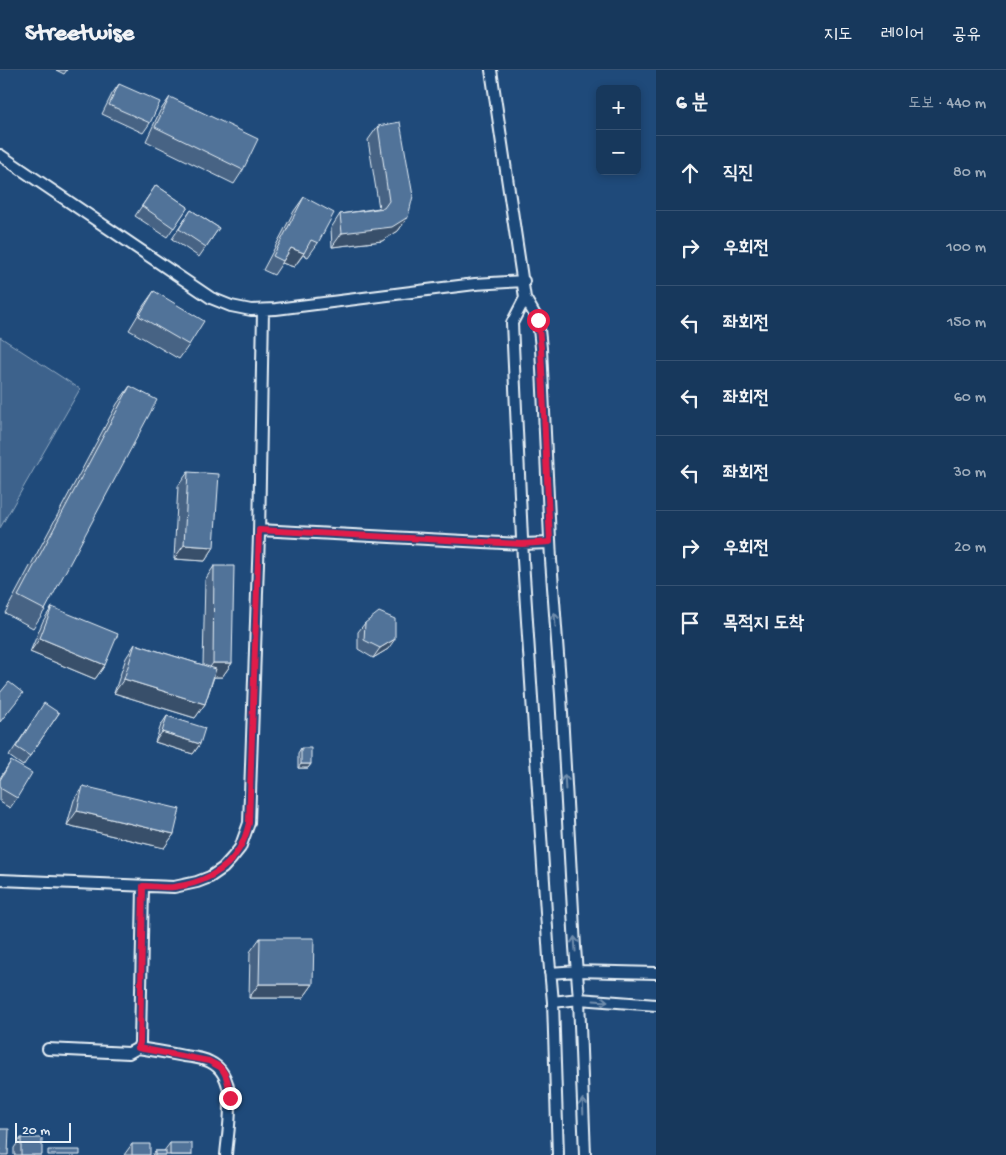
<!DOCTYPE html>
<html lang="ko">
<meta charset="utf-8">
<style>
:root{--surface:#17385c;--page:#244365;--text:#f1f3f6;--muted:#9eacbb;--line:#365272}
body{margin:0;font-family:"Gochi Hand","Poor Story",sans-serif;background:var(--page);color:var(--text)}
.controls{position:absolute;right:15px;top:15px;display:grid;overflow:hidden;border-radius:8px;box-shadow:0 2px 8px #0003}
.controls button{width:45px;height:45px;display:grid;place-items:center;padding:0;border:0;border-bottom:1px solid var(--line);background:var(--surface);color:var(--text);font:25px sans-serif}
.scale{position:absolute;left:15px;bottom:12px;width:56px;box-sizing:border-box;padding-left:5px;border:2px solid #e8f1f8;border-top:0;font-size:14px;line-height:18px;white-space:nowrap;color:#e8f1f8;-webkit-text-stroke:4px #1f4a7a;paint-order:stroke}
.stop{position:absolute;width:15px;height:15px;margin:-11px;border:4px solid #e11d48;border-radius:50%;background:#fff}
.stop.end{background:#e11d48;border-color:#fff;box-shadow:0 1px 5px #0008}
.list{margin:0;padding:0;list-style:none}
h2{display:flex;justify-content:space-between;align-items:center;height:65px;margin:0;padding:0 20px;font-size:21px}
h2 small{font-size:16px;font-weight:400;color:var(--muted)}
.list li{display:grid;grid-template-columns:32px 1fr auto;gap:15px;align-items:center;box-sizing:border-box;height:75px;padding:0 20px;border-top:1px solid var(--line)}
.list b{display:block;font-size:19px;white-space:nowrap}
.list em{font-size:16px;font-style:normal;color:var(--muted)}
.icon{flex:none;width:28px;height:28px;fill:none;stroke:currentColor;stroke-width:2;stroke-linecap:round;stroke-linejoin:round}
.map{position:relative;flex:none;width:656px;height:1085px;overflow:hidden}
header{display:flex;align-items:center;gap:30px;box-sizing:border-box;height:70px;padding:0 25px;background:var(--surface);border-bottom:1px solid var(--line)}
header strong{font-size:24px}
nav{display:flex;gap:28px;margin-inline-start:auto;font-size:18px}
main{display:flex}
aside{flex:1;background:var(--surface)}
.map>svg:first-child{display:block}
.green{fill:#3c628c;stroke:#92aac2}
.lines{fill:none;stroke-linecap:round;stroke-linejoin:round}
.lane-casing{stroke:#e8f1f8;stroke-width:14}
.lane{stroke:#1f4a7a;stroke-width:10}
.wall{fill:#466384;stroke:#e8f1f8}
.shaded-wall{fill:#39506b;stroke:#e8f1f8}
.building{fill:#517399;stroke:#e8f1f8}
.oneway{stroke:#6f8dac}
.route{stroke:#e11d48;stroke-width:6}
</style>
<header>
<strong>Streetwise</strong>
<nav><a>지도</a><a>레이어</a><a>공유</a></nav>
</header>
<main>
<div class="map">
<svg width="656" height="1085" viewBox="0 0 656 1085">
<rect width="100%" height="100%" fill="#1f4a7a"/>
<filter id="ink" filterUnits="userSpaceOnUse"><feTurbulence type="fractalNoise" baseFrequency=".02" numOctaves="2"/><feDisplacementMap in="SourceGraphic" scale="10" xChannelSelector="R" yChannelSelector="G"/><feConvolveMatrix kernelMatrix="1 2 1 2 8 2 1 2 1" color-interpolation-filters="sRGB"/></filter>
<g filter="url(#ink)">
<path class="green" d="M0 267 80 319 0 458Z"/>
<g class="lines">
<g class="lane-casing">
<path id="lane" d="M491 0 525 228
M0 85 211 228 231 236 251 240 276 239 475 214 524 211
M259 460 522 474 550 473
M0 810 174 817 197 812 210 807 223 798 232 788 240 778 249 753 259 465 263 240
M550 903 577 901 656 903
M553 932 579 929 656 935
M138 978C153 980 169 983 184 986 192 987 203 988 210 992 240 1006 228 1058 226 1085
M48 979 129 983 138 978 140 973 143 816
M558 1085 553 932 549 888 523 490 512 253 525 228 538 250 541 278 551 490 561 625 575 877 579 929 585 1085"/>
</g>
<use href="#lane" class="lane"/>
</g>
<path class="wall" d="M56 0H67L64 4Z
M119 14 150 53 143 63 102 44 112 24Z
M170 27 243 100 234 114 146 71 160 41Z
M378 56 408 147 398 161 382 171 332 177 331 158 340 144 379 138 368 70Z
M156 115 188 137 167 167 135 146Z
M304 127 318 173 308 187 303 185 294 197 282 193 274 205 263 200 294 141Z
M191 140 219 158 199 187 172 169Z
M154 221 189 275 179 289 129 260 144 235Z
M130 316 45 540 33 558 5 543 117 334Z
M188 402 214 477 205 491 174 489 178 416Z
M214 496 232 593 222 607H214L205 634 195 648 114 623 126 588 135 574 203 595 205 510Z
M52 537 105 595 95 609 30 582 43 551Z
M365 553 388 579 373 588 358 579V562Z
M38 643H59L23 696 9 686Z
M167 646 200 674 193 684 155 672 161 655Z
M301 678 311 694 308 698H298V683Z
M11 691 17 728 10 738 0 732V708Z
M83 716 174 764 164 778 67 755 74 730Z
M260 868 313 914 303 928H249L250 882Z
M21 1068 42 1085H14V1078Z
M170 1073 192 1085H152L155 1081H164Z
M132 1074 150 1085H124Z"/>
<path class="shaded-wall" d="M408 147 398 161 382 171 332 177 342 163Z
M291 178 304 183 294 197 282 193Z
M184 475 214 477 205 491 174 489Z
M40 568 105 595 95 609 30 582Z
M395 569 388 579 373 588 380 578Z
M213 593H232L222 607H203Z
M124 609 205 634 195 648 114 623Z
M162 662 200 674 193 684 155 672Z
M301 694H311L308 698H298Z
M77 741 174 764 164 778 67 755Z
M259 914H313L303 928H249Z"/>
<path class="building" d="M119 14 160 32 150 53 109 35Z
M170 27 258 69 243 100 155 57Z
M400 52 413 126 408 147 392 157 342 163 340 144 384 138 389 131 378 56Z
M156 115 188 137 174 158 142 136Z
M304 127 334 143 318 173 311 170 304 183 291 178 283 191 273 186Z
M191 140 219 158 206 177 179 159Z
M154 221 204 251 189 275 139 246Z
M130 316 157 330 45 540 18 526Z
M188 402 219 404 214 477 184 475Z
M214 496H234L232 593H213Z
M52 537 118 564 105 595 40 568Z
M379 542 395 549V569L380 578 364 570 365 553Z
M135 574 216 599 205 634 124 609Z
M9 612 23 623 0 652V623Z
M44 633 59 643 30 686 16 677Z
M167 646 205 658 200 674 162 662Z
M301 678H311V694H301Z
M11 691 32 703 17 728 0 718V710Z
M83 716 180 739 174 764 77 741Z
M260 868H314L313 914H259Z
M0 1059H9L8 1085H0Z
M21 1068H42V1085H21Z
M170 1073H192V1085H170Z
M132 1074H150V1085H132Z
M48 1080H80V1085H48Z
M155 1081H166V1085H155Z"/>
<defs><path id="oneway-shaft" d="M-6 0H5M1.5-3L5.5 0L1.5 3" fill="none" stroke-width="1.6" stroke-linecap="round" stroke-linejoin="round" transform="scale(1.25)"/></defs>
<g class="oneway">
<use href="#oneway-shaft" transform="translate(555 550) rotate(-94)"/>
<use href="#oneway-shaft" transform="translate(565 712) rotate(-93)"/>
<use href="#oneway-shaft" transform="translate(575 874) rotate(-94)"/>
<use href="#oneway-shaft" transform="translate(601 931) rotate(4)"/>
<use href="#oneway-shaft" transform="translate(583 1036) rotate(-92)"/>
</g>
</g>
<g class="lines" filter="url(#ink)">
<path class="route" d="M230 1028C229 1018 228 1005 220 997 217 995 212 993 209 991L138 978 140 973 143 816C153 816 164 818 174 817 200 814 226 802 239 779 244 771 247 762 249 753L259 460 522 474 550 472 541 278 538 250"/>
</g>
</svg>
<div class="controls">
<button>+</button>
<button>−</button>
</div>
<div class="scale">20 m</div>
<div class="stop" style="left:538px;top:250px"></div>
<div class="stop end" style="left:230px;top:1028px"></div>
</div>
<aside>
<h2>6 분<small>도보 · 440 m</small></h2>
<ul class="list">
<li><svg class="icon" aria-label="ahead" viewBox="0 0 24 24"><path d="M12 20V5M6 11l6-6 6 6"/></svg><div><b>직진</b></div><em>80 m</em></li>
<li><svg class="icon" aria-label="right" viewBox="0 0 24 24"><path d="M7 20v-9h11M14 6l5 5-5 5"/></svg><div><b>우회전</b></div><em>100 m</em></li>
<li><svg class="icon" aria-label="left" viewBox="0 0 24 24"><path d="M17 20v-9H6M10 6l-5 5 5 5"/></svg><div><b>좌회전</b></div><em>150 m</em></li>
<li><svg class="icon" aria-label="left" viewBox="0 0 24 24"><path d="M17 20v-9H6M10 6l-5 5 5 5"/></svg><div><b>좌회전</b></div><em>60 m</em></li>
<li><svg class="icon" aria-label="left" viewBox="0 0 24 24"><path d="M17 20v-9H6M10 6l-5 5 5 5"/></svg><div><b>좌회전</b></div><em>30 m</em></li>
<li><svg class="icon" aria-label="right" viewBox="0 0 24 24"><path d="M7 20v-9h11M14 6l5 5-5 5"/></svg><div><b>우회전</b></div><em>20 m</em></li>
<li><svg class="icon" aria-label="arrive" viewBox="0 0 24 24"><path d="M6 21V4h12l-3 4 3 4H6"/></svg><div><b>목적지 도착</b></div></li>
</ul>
</aside>
</main>
